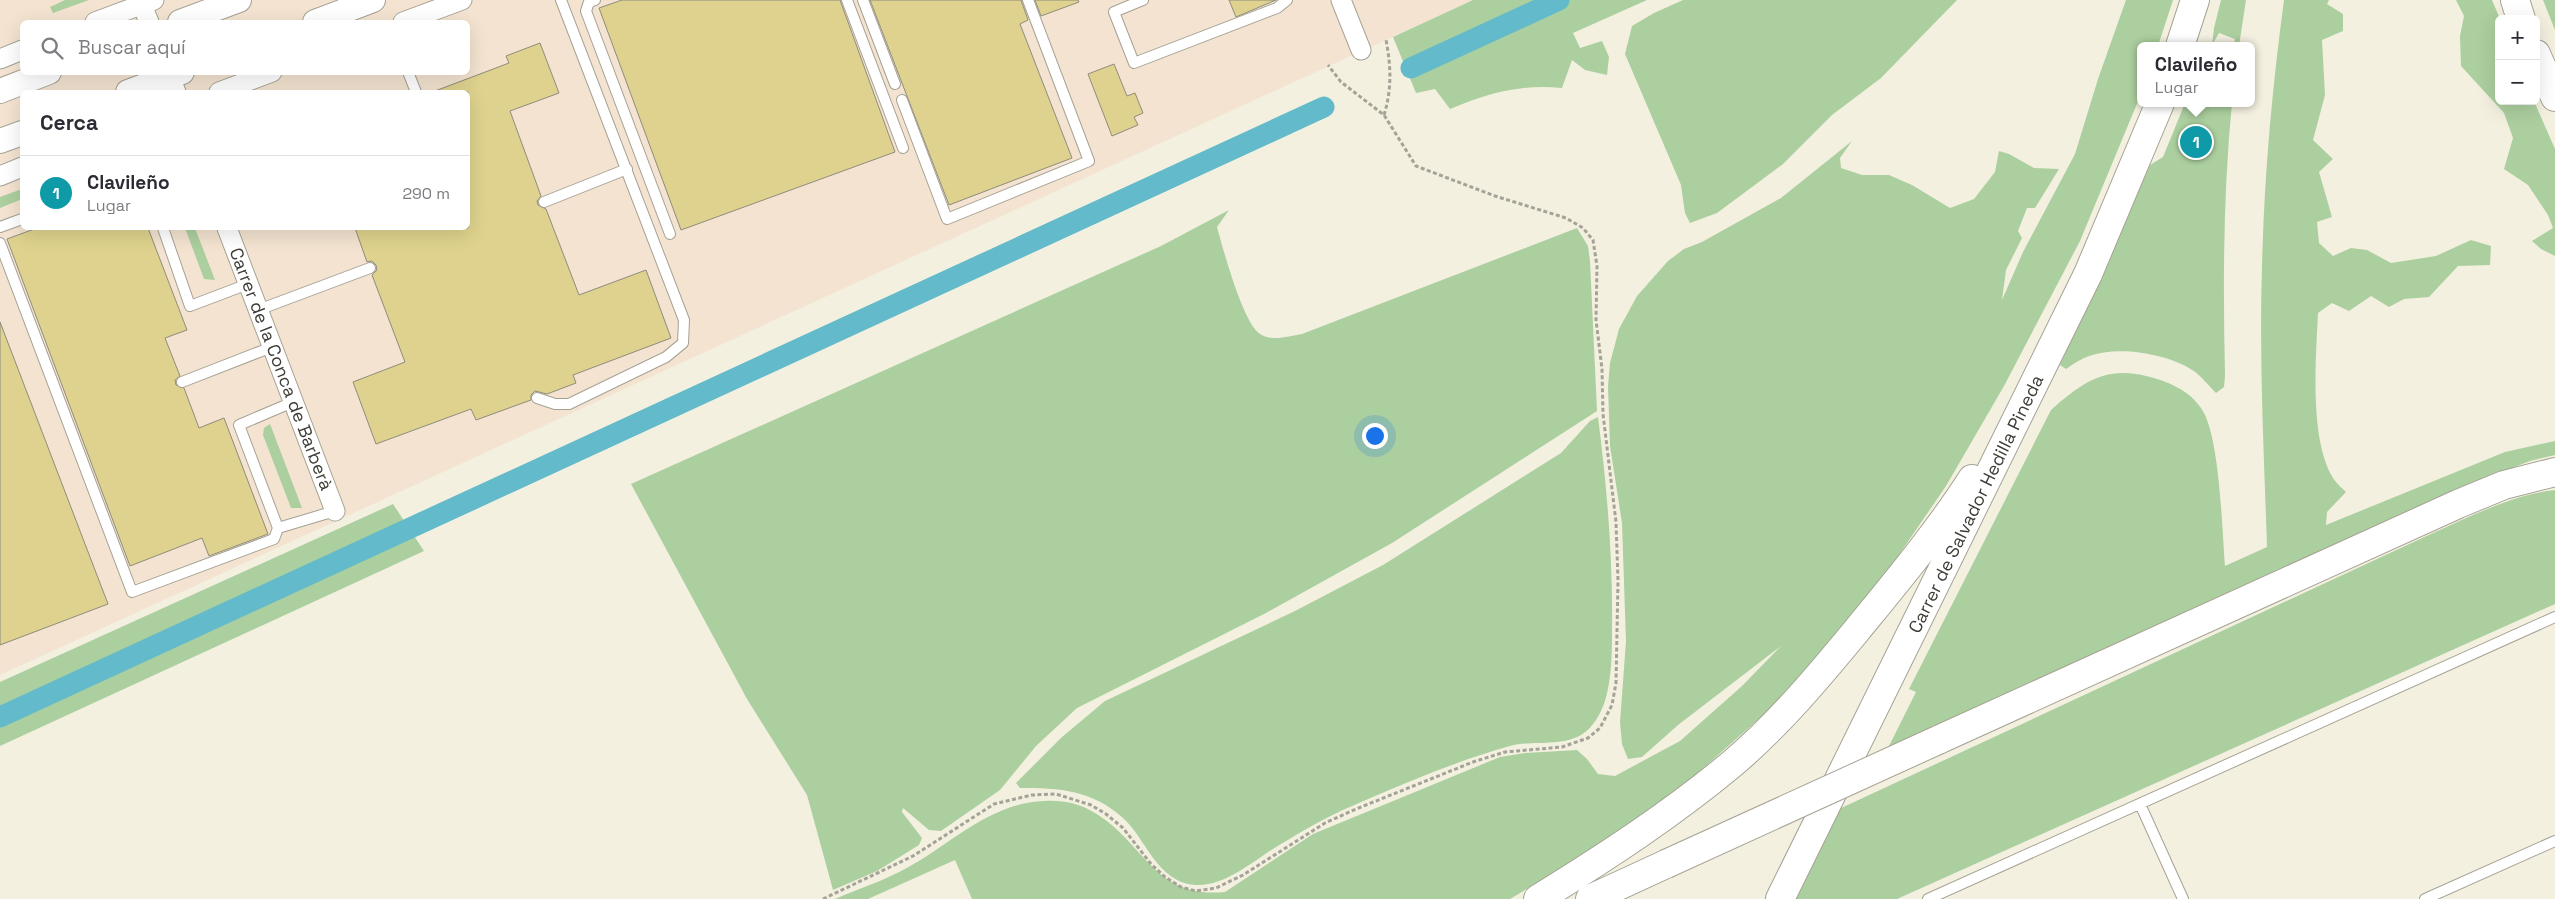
<!DOCTYPE html>
<html lang="es">
<meta charset="utf-8">
<style>
:root{--surface:#fff;--page:#f7f7f7;--text:#2b2b33;--muted:#7c7c81;--line:#e1e1e2;--accent:#7e7b22}
body{margin:0;font-family:"Space Grotesk",sans-serif;background:var(--page);color:var(--text)}
.controls{position:absolute;right:15px;top:15px;display:grid;overflow:hidden;border-radius:8px;box-shadow:0 5px 20px #0002}
.controls button{width:45px;height:45px;display:grid;place-items:center;padding:0;border:0;border-bottom:1px solid var(--line);background:var(--surface);color:var(--text);font:25px sans-serif}
.you{position:absolute;left:1374px;top:435px;width:18px;height:18px;margin:-12px;border:4px solid #fff;border-radius:50%;background:#1a73e8;box-shadow:0 0 0 8px #1a73e833}
.badge{display:grid;place-items:center;width:32px;height:32px;border-radius:50%;background:var(--accent);color:#fff;font-size:16px;font-weight:700}
.pin{position:absolute;translate:-50% -50%;border:2px solid #fff;box-shadow:0 1px 5px #0006}
.popup{position:absolute;left:2137px;top:42px;width:118px;height:65px;box-sizing:border-box;display:grid;place-content:center;border-radius:8px;background:var(--surface);filter:drop-shadow(0 1px 4px #0005);font-size:16px;white-space:nowrap;color:var(--muted)}
.popup b{font-size:19px;color:var(--text)}
.popup::after{content:'';position:absolute;left:50%;top:100%;margin-left:-10px;border:10px solid transparent;border-top-color:var(--surface)}
.list{margin:0;padding:0;list-style:none}
h2{display:flex;justify-content:space-between;align-items:center;height:65px;margin:0;padding:0 20px;font-size:21px}
h2 small{font-size:16px;font-weight:400;color:var(--muted)}
.list li{display:grid;grid-template-columns:32px 1fr auto;gap:15px;align-items:center;box-sizing:border-box;height:75px;padding:0 20px;border-top:1px solid var(--line)}
.list b{display:block;font-size:19px;white-space:nowrap}
.list p{margin:0;font-size:16px;white-space:nowrap;color:var(--muted)}
.list em{font-size:16px;font-style:normal;color:var(--muted)}
.icon{flex:none;width:28px;height:28px;fill:none;stroke:currentColor;stroke-width:2;stroke-linecap:round;stroke-linejoin:round}
.map{position:relative;flex:none;width:2555px;height:899px;overflow:hidden}
.search{position:absolute;background:var(--surface);box-shadow:0 5px 20px #0002;left:20px;top:20px;width:450px;height:55px;display:flex;align-items:center;gap:12px;box-sizing:border-box;padding:0 18px;border-radius:8px;color:var(--muted);font-size:19px}
.panel{position:absolute;background:var(--surface);box-shadow:0 5px 20px #0002;left:20px;top:90px;width:450px;height:140px;border-radius:8px}
.map>svg:first-child{display:block}
.commercial{fill:#f3e3d0;fill-rule:evenodd}
.green{fill:#accf9f}
.lines{fill:none;stroke-linecap:round;stroke-linejoin:round}
.canal{stroke:#62baca;stroke-width:21}
.building{fill:#dfd28e;stroke:#8e8c7d}
.service-casing{stroke:#a5a294;stroke-width:12}
.minor-casing{stroke:#a5a294;stroke-width:21}
.tertiary-casing{stroke:#a5a294;stroke-width:26}
.primary-casing{stroke:#a5a294;stroke-width:30}
.trunk-casing{stroke:#a5a294;stroke-width:30}
.path{stroke:#a5a397;stroke-width:3;stroke-dasharray:4 2.5;stroke-linecap:butt}
.service{stroke:#fff;stroke-width:10}
.minor{stroke:#fff;stroke-width:19}
.tertiary{stroke:#fff;stroke-width:24}
.primary{stroke:#fff;stroke-width:28}
.trunk{stroke:#fff;stroke-width:28}
.primary-bridge-casing{stroke:#a5a294;stroke-width:30;stroke-linecap:butt}
.primary-bridge{stroke:#fff;stroke-width:28}
.labels{text-anchor:middle;stroke-width:4.5;stroke-linejoin:round;paint-order:stroke}
.street-label{font-size:18px;fill:#3e3d37;stroke:#fff}
</style>
<div class="map">
<svg width="2555" height="899" viewBox="0 0 2555 899">
<rect width="100%" height="100%" fill="#f3f0e0"/>
<path class="commercial" d="M0 0H1473L0 675ZM22 22H468V72H22ZM22 92H468V228H22Z"/>
<path class="green" d="M65 0H89L53 13 50 7Z
M1473 0H1647L1573 33 1580 48 1602 41 1609 57 1607 75 1585 70 1572 60 1562 88C1520 84 1489 93 1450 109L1435 89 1416 93 1393 37Z
M1683 0H1957L1881 78 1832 115 1783 164 1717 213 1690 223 1685 213 1681 185 1625 54 1632 26 1654 13Z
M2126 0H2173L2158 46H2141V94L2080 241 2004 386 1946 486 1894 562 1840 633 1781 699 1699 772 1624 832 1510 899H972L955 860 868 899H835C858 889 883 881 905 869 950 845 989 803 1044 801 1062 800 1079 803 1095 813 1144 842 1154 899 1225 892L1313 834 1500 757 1525 753 1577 750 1587 759 1598 774 1615 776 1680 741 1742 686 1781 646 1678 725 1642 757 1628 759 1622 744 1620 722 1626 641 1622 523 1610 446 1608 386 1610 363 1619 329 1637 296 1668 261 1684 249 1702 242 1781 198 1852 141 1840 158 1841 168 1862 175H1889L1912 185 1950 208 1974 199 1995 172 1999 151 2009 154 2034 168 2059 169 2035 208H2027L2018 231 2022 238 2006 270 2002 300 2023 252 2075 154 2098 79Z
M2221 0H2246L2239 46H2234L2235 39 2219 33 2212 45 2214 28Z
M2284 0H2329L2327 4 2343 14V31L2322 40 2325 95 2313 140 2333 159 2319 172 2332 217 2317 222 2319 243 2333 256 2351 248 2367 250 2391 263 2436 256 2471 240 2491 246 2490 265 2458 266 2429 297 2404 299 2389 307 2371 296 2349 311 2332 303 2318 313C2316 358 2309 439 2333 478 2336 483 2342 488 2346 492L2327 512 2326 525 2505 452 2555 441V455L2530 461 2467 485 2015 689 1885 754 1916 692 1909 689 2051 410C2082 383 2104 366 2146 376 2167 381 2189 390 2201 408 2220 434 2222 531 2225 566L2267 547C2264 454 2259 361 2262 267 2264 178 2272 89 2284 0Z
M2456 0H2492L2500 19 2499 101H2534L2555 149V256L2541 249 2532 241 2553 228 2548 215 2528 185 2504 169 2513 138 2504 113 2461 66 2460 36 2464 16Z
M2543 0H2555V30Z
M2185 103H2232C2223 194 2223 285 2225 376L2224 387 2216 393C2209 386 2202 377 2194 371 2169 354 2119 345 2089 356 2081 359 2073 364 2066 369L2060 365 2150 165 2163 157Z
M22 189V199L0 208V197Z
M1229 210 1217 227C1223 249 1243 323 1260 334 1272 342 1289 336 1302 334L1577 228 1588 246 1590 261 1597 411 1392 543 1264 614 1077 708 1036 746 1000 790 941 831 929 830 903 808 902 812 922 838 919 845 877 871 833 890 807 795 747 699 631 484 1161 246Z
M185 228H195L215 280 204 279Z
M1598 417C1607 487 1613 558 1612 629 1612 652 1612 678 1605 701 1601 713 1593 728 1581 735 1560 747 1533 740 1510 746 1456 761 1403 784 1352 806 1326 817 1301 832 1276 847 1252 862 1224 887 1195 885 1157 882 1147 840 1123 818 1092 790 1060 788 1020 788L1016 783 1062 737 1105 701 1295 611 1383 565 1561 453 1590 421Z
M270 424 302 508H291L263 435 264 428Z
M2555 490V604L1897 899H1795L1839 809 2433 533C2472 516 2511 495 2555 490Z
M393 504 424 551 0 746V682Z"/>
<g class="lines">
<path class="canal" d="M1411 68 1559 0
M0 717 1324 107"/>
</g>
<path class="building" d="M622 0H840L895 152 681 230 599 8Z
M870 0H1021L1028 20 1020 24 1072 158 949 205Z
M1035 0H1078L1079 2 1041 16Z
M1229 0H1276L1236 17Z
M540 43 559 93 510 111 541 196 537 201 538 205 546 209 579 295 646 270 671 338 573 375 576 383 547 394 535 391 531 395V400L476 420 471 409 376 444 353 382 405 362 372 275 377 270 376 265 372 261 367 262 355 228H468V92L435 91 509 63 506 56Z
M1114 64 1127 96 1135 93 1143 113 1134 117 1138 125 1112 136 1088 74Z
M37 228H148L187 330 165 338 180 376 175 380 176 385 184 388 199 428 224 418 268 534 209 556 202 538 130 566 7 239Z
M0 322 108 604 0 645Z"/>
<g class="lines">
<g class="service-casing">
<path id="service" d="M595 0 589 2 586 11 670 234
M847 0 903 148
M863 0 895 84
M1143 0 1114 12 1134 63 1277 8 1287 0
M408 72 416 92
M902 100 947 219 1089 161 1028 0
M544 202 627 169
M0 227 22 219
M163 228 190 306 248 284
M0 243 132 592 274 539 278 528 335 511
M258 310 370 268
M182 382 272 347
M537 398 555 404H569L666 357 683 343 684 320 561 0
M278 528 239 425 293 402
M2140 804 2183 899
M1928 899 2555 617
M2425 899 2555 841"/>
</g>
<g class="minor-casing">
<path id="minor" d="M140 0 149 22
M1341 0 1361 50
M95 22 154 0
M403 22 462 0
M0 59 22 50
M168 72 176 92
M219 92 272 72
M0 176 22 167
M227 228 335 511"/>
</g>
<g class="tertiary-casing">
<path id="tertiary" d="M180 22 239 0
M315 22 373 0
M0 91 49 72
M128 92 182 72
M0 141 22 133"/>
</g>
<g class="primary-casing">
<path id="primary" d="M2180 46 2195 0
M2536 54 2555 97
M1938 740 2458 504 2504 485 2555 472
M1538 899C1606 857 1672 814 1733 763 1780 723 1819 676 1857 630 1897 581 1938 532 1972 479
M1590 899 1666 864
M1780 899 2088 274 2160 103"/>
</g>
<g class="trunk-casing">
<path id="trunk" d="M2515 0 2521 19"/>
</g>
<path class="path" d="M1384 115C1392 89 1391 66 1386 40
M823 899 913 856 994 804 1032 795 1056 794 1091 805 1106 814 1123 828 1151 864 1165 877 1181 887 1196 891 1216 888 1243 875 1325 823 1356 809 1473 762 1505 752 1562 747 1588 738 1600 728 1612 705 1616 683 1618 580 1616 522 1603 414 1602 369 1596 320 1597 266 1593 240 1583 228 1566 218 1495 196 1416 166 1384 115 1341 82 1328 65"/>
<use href="#service" class="service"/>
<use href="#minor" class="minor"/>
<use href="#tertiary" class="tertiary"/>
<use href="#primary" class="primary"/>
<use href="#trunk" class="trunk"/>
<g class="primary-bridge-casing">
<path id="primary-bridge" d="M1666 864 1938 740"/>
</g>
<use href="#primary-bridge" class="primary-bridge"/>
</g>
<g class="labels">
<g class="street-label">
<text transform="translate(281 369) rotate(69)" y="6">Carrer de la Conca de Barberà</text>
<text transform="translate(1976 504) rotate(-64)" y="6">Carrer de Salvador Hedilla Pineda</text>
</g>
</g>
</svg>
<div class="controls">
<button>+</button>
<button>−</button>
</div>
<div class="you"></div>
<div class="pin badge" style="left:2196px;top:142px;background:#0f9aa8">1</div>
<div class="popup"><b>Clavileño</b>Lugar</div>
<div class="search"><svg class="icon" aria-label="search" viewBox="0 0 24 24"><circle cx="10" cy="10" r="6"/><path d="M15 15l6 6"/></svg>Buscar aquí</div>
<section class="panel">
<h2>Cerca<small></small></h2>
<ul class="list">
<li><span class="badge" style="background:#0f9aa8">1</span><div><b>Clavileño</b><p>Lugar</p></div><em>290 m</em></li>
</ul>
</section>
</div>
